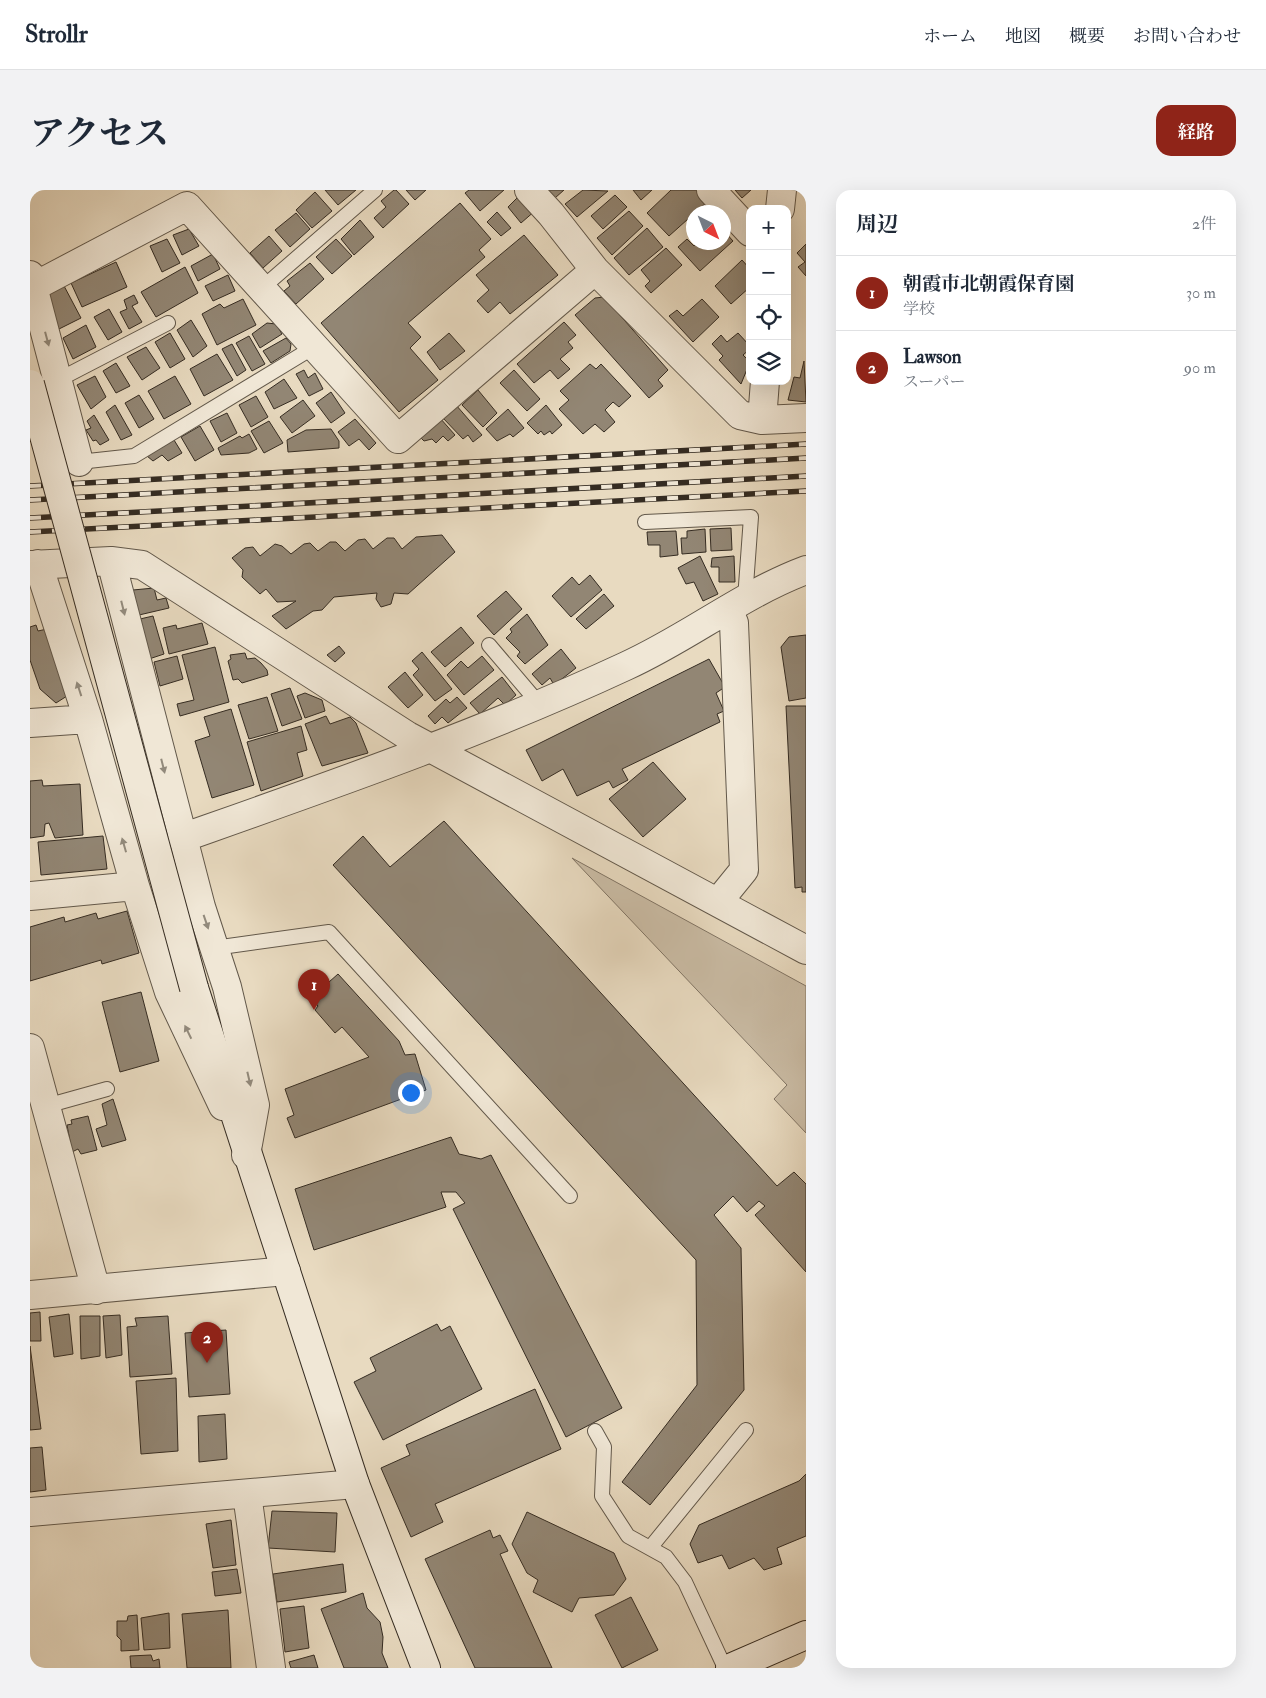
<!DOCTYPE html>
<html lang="ja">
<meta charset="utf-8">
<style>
:root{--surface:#fff;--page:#f2f2f3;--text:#1f2937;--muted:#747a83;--line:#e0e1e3;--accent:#8f2418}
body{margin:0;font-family:"IM FELL Double Pica","Noto Serif JP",serif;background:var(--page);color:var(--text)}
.controls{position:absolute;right:15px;top:15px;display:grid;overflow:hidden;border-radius:10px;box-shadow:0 5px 20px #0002}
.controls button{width:45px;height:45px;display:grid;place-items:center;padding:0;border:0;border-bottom:1px solid var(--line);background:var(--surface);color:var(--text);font:25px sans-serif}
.compass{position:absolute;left:656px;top:15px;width:45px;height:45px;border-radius:50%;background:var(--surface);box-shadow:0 5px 20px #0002;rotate:138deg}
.you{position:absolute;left:380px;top:902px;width:18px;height:18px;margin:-12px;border:4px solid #fff;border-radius:50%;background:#1a73e8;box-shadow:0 0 0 8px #1a73e833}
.badge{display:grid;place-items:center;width:32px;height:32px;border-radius:50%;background:var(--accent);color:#fff;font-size:16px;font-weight:700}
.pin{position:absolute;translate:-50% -41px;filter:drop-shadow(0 1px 2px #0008)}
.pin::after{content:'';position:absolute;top:26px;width:18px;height:15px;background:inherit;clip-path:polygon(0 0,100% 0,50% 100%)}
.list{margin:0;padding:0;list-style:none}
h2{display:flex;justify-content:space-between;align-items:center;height:65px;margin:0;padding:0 20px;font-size:21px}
h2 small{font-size:16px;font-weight:400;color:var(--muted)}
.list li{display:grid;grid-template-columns:32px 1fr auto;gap:15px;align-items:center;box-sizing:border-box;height:75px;padding:0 20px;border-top:1px solid var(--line)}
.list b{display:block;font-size:19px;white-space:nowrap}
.list p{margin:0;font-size:16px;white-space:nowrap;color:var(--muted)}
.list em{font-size:16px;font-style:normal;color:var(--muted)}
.icon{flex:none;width:28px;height:28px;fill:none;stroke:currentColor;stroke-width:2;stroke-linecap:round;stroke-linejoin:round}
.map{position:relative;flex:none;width:776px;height:1478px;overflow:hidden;border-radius:15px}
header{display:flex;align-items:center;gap:30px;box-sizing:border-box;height:70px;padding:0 25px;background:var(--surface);border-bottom:1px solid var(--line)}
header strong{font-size:24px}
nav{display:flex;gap:28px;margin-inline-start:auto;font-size:18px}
.intro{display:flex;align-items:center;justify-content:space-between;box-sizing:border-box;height:120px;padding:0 30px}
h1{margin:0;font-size:35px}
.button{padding:12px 22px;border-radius:15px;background:var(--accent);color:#fff;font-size:18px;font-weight:700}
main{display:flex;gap:30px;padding:0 30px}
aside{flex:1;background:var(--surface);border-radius:15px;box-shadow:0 5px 20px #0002}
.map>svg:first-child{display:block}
.green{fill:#cabca5;stroke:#807464}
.building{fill:#928674;stroke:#352c22}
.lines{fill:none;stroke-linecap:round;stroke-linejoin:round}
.lane-casing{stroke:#62584a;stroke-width:16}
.street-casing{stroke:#62584a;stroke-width:30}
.secondary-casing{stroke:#352c22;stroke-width:30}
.lane{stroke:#f0e7d6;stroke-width:14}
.street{stroke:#f0e7d6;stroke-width:28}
.secondary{stroke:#f0e7d6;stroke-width:28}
.rail-casing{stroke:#352c22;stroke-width:5.5}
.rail{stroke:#f0e7d6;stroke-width:4;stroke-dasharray:11;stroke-linecap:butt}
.secondary-bridge-casing{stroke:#352c22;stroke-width:30;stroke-linecap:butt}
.secondary-bridge{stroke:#f0e7d6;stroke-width:28}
.oneway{fill:#928a7c}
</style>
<header>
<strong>Strollr</strong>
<nav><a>ホーム</a><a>地図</a><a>概要</a><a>お問い合わせ</a></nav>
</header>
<div class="intro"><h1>アクセス</h1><a class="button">経路</a></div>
<main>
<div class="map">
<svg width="776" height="1478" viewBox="0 0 776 1478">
<rect width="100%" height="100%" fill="#e8dac0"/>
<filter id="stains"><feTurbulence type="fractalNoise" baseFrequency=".004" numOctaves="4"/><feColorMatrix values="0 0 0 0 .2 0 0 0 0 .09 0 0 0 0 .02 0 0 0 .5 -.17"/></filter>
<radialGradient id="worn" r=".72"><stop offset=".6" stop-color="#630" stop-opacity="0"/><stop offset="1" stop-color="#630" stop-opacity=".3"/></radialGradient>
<path class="green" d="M542 668 776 796V943L744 909 757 895Z"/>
<path class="building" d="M295 0H326L308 15Z
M364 0H366L379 14 353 38 344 28 356 17 351 11Z
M376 0H396L385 10Z
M439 0H474L450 21 435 3Z
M516 0H534L525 8Z
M553 0 578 1 547 27 535 14Z
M603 0H622L611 10Z
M641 0H666L677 12 639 46 617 23Z
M705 0H721L712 8Z
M285 2 302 21 282 38 266 20Z
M491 4 506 20 491 33 478 17Z
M585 5 597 17 573 39 561 26Z
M430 13 461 49 449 60 455 67 378 133 391 147 380 158 408 190 369 222 291 133Z
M599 21 613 36 582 65 567 48Z
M467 22 481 38 471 46 457 32Z
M266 23 280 39 260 57 245 40Z
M330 30 344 47 324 65 311 49Z
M617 38 633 57 599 85 584 68Z
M159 39 169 56 152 65 143 45Z
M694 41 703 51 670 81 648 57 657 49 664 56 667 52H694Z
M494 45 528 85 480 124 470 112 458 123 447 111 459 100 446 85Z
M239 46 252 61 233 78 220 63Z
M137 49 150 73 132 82 120 56Z
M306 49 322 66 302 84 286 67Z
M776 54V86L768 77 775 72 767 63Z
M636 58 652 75 621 103 615 96 620 91 611 80Z
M183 64 190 79 168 91 161 76Z
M712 70 720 79V97L701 114 685 96Z
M86 72 97 97 52 117 41 93Z
M280 73 294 89 266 114 254 101 260 96 257 91Z
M155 77 168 103 126 127 111 102Z
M198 85 205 101 183 111 175 96Z
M33 94 51 128 27 140 17 102Z
M104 105 108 113 102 116 112 132 99 139 90 122 97 119 94 110Z
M574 107 638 180 628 190 633 196 619 208 545 125 565 108Z
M213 109 226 135 187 155 172 124 190 114 194 118Z
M672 109 689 127 663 152 639 126 647 120 653 126Z
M79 119 92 142 78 150 64 127Z
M161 130 177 156 163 167 147 140Z
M534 132 546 145 538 152 543 158 530 169 540 179 528 189 520 180 504 193 487 174Z
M237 133 246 134 252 144 230 158 222 144Z
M56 135 66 157 43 169 33 148Z
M140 143 155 169 140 178 125 152Z
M419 143 435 161 410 180 397 162Z
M708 143 720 156V159L713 165 720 172 711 194 689 170 693 166 682 154 691 145 697 152Z
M219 146 235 174 222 181 206 153Z
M256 148 261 154 260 161 241 173 233 161Z
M202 154 216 180 207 186 192 159Z
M116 157 130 178 112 190 97 167Z
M187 164 203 190 174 206 160 179Z
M774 171 776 212 758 210 764 187 770 188Z
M86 173 100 196 86 203 73 181Z
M560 174 566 179 571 174 601 206 589 217 583 212 575 220 585 232 574 242 565 234 553 244 529 219 539 210 530 201Z
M274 180 278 188 285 183 293 199 279 206 266 184Z
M484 180 510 209 497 221 470 193Z
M65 186 76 207 61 219 47 195Z
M145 186 161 214 134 229 118 201Z
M254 189 267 208 244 219 235 202Z
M448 200 467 223 453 237 432 215Z
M301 202 315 223 301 233 286 213Z
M109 205 124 229 109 238 95 213Z
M226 206 238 227 221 237 209 215Z
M273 210 285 226 262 243 250 227Z
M85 215 102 245 91 250 76 222Z
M426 215 452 245 443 252 438 245 433 249 412 227Z
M516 215 532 235 522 244 520 241 514 245 511 241 508 244 497 233Z
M478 219 494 238 483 247 480 244 467 251 456 239Z
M197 223 207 243 191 252 180 231Z
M64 225 79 250 70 255 66 250 63 251 56 240 61 238 57 231Z
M410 228 425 245 418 251 413 246 406 253 402 249 394 251 389 246Z
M325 229 346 253 339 260 329 249 319 256 308 242Z
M239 231 253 253 234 263 221 241Z
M170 236 184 260 165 271 151 247Z
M301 239 309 251V258L258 262 257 250 276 240Z
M219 244 227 259 219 263 191 265 188 258 210 246 212 248Z
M144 250 152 263 138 271 132 265 123 271 117 266Z
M701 338 702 360 681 361 680 339Z
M675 339 676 362 652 364 651 348H657V341Z
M646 341 648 365 630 367V355H618L617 342Z
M412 345 425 362 378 404 364 403 361 414 351 417 346 409 347 403 304 407 292 420 283 421 256 439 242 426 266 411 247 412 236 399 230 404 212 387 213 380 202 368 215 358 223 357 230 366 245 354 252 356 261 364 274 354 280 353 288 361 300 352H306L315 361 328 350 335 349 343 359 357 348H364L372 359 386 347Z
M670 366 688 404 673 411 664 392 656 394 648 378Z
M704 366 705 392H689V377H681L682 368Z
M560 385 572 400 541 427 522 406 542 387 549 395Z
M124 398 127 410 136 408 139 418 109 425 103 400Z
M476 401 492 419 464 445 447 426Z
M574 404 584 416 556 439 546 429Z
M497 424 518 455 495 474 487 466 490 462 476 448 482 442 480 439Z
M123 426 134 464 119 469 110 429Z
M172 433 178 454 139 464 133 438 146 435 147 439Z
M6 435 8 441 17 439 37 506 26 513 10 499 0 470V437Z
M431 437 444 453 415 477 401 462Z
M776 445V508L759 511 751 457 759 447Z
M309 456 315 463 305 472 297 465Z
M185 457 199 512 150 526 147 514 164 510 152 465Z
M531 459 546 478 524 495 520 488 512 495 502 484Z
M392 462 422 499 405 511 383 485 389 479 382 471Z
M215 463 217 469 225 468 231 473 237 480 238 485 212 493 208 489 203 490 198 471 201 469 200 465Z
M147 466 153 489 130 496 124 472Z
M452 466 464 480 434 505 417 485 431 471 438 478Z
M679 469 695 497 686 503 694 521 687 524 690 532 592 579 598 590 583 598 579 591 547 606 533 579 512 591 496 560Z
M375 482 393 505 378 518 358 497Z
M472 487 486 505 475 515 468 508 450 524 440 513Z
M260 498 272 529 252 536 241 504Z
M275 503 292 510 295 521 275 528 267 506Z
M237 507 248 541 219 549 208 515Z
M427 507 437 518 418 533 412 527 405 534 398 526 416 509 420 513Z
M756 516H776V702H772V697L765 698Z
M201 519 224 595 182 608 165 551 180 546 174 527Z
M296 526 300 534 320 527 326 533 338 563 292 576 275 534Z
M271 536 277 560 267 563 273 586 231 601 217 552Z
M623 572 656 609 613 647 579 609Z
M12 590 13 596 50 594 53 645 25 648 19 633 15 634 14 646 0 648V591Z
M414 631 747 996 764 982 776 994V1082L725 1025 735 1016 729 1011 717 1022 703 1006 684 1025 711 1058 714 1200 620 1315 592 1292 667 1195 666 1070 303 675 333 646 360 677Z
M73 646 77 679 11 685 8 652Z
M97 721 109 763 72 774 71 770 0 791V737L34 727 35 732 66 723 68 729Z
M308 784 369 851 375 865 385 864 396 900 265 948 257 928 264 925 255 899 339 867 312 837 305 843 285 820 288 816 281 808Z
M111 802 129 871 90 882 72 812Z
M83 909 96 950 72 957 66 939 77 935 72 914Z
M58 926 67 960 51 964 48 959 42 962 37 935 42 934 41 930Z
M421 947 429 964 451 969 461 965 592 1218 536 1247 423 1019 435 1013 426 1002H411L416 1017 284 1060 265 999Z
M10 1122 11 1151H0V1123Z
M39 1124 43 1164 24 1167 19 1127Z
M90 1125 92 1165 76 1168 73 1126Z
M50 1126H70V1166L51 1169Z
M138 1126 142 1184 100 1187 97 1137 107 1136 105 1128Z
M407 1134 411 1141 420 1136 452 1199 353 1250 324 1192 346 1181 340 1168Z
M196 1140 200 1204 159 1207 155 1143Z
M0 1156 11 1239 0 1240Z
M146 1188 148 1261 111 1264 106 1191Z
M505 1199 531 1259 405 1314 413 1332 381 1347 351 1278 380 1265 376 1255Z
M195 1224 197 1269 169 1272 168 1226Z
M12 1257 16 1300 0 1302V1258Z
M776 1284V1346L747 1358 752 1374 734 1380 724 1368 699 1379 692 1365 668 1373 660 1354 669 1335 769 1291Z
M242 1321 307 1323 305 1362 238 1358Z
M497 1322 584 1363 596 1389 584 1405 549 1408 542 1422 503 1402 508 1390 497 1383 482 1354Z
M201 1330 206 1375 183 1378 176 1334Z
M460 1340 463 1348 470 1345 478 1361 470 1364 522 1478H445L395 1369Z
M313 1374 316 1402 247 1412 243 1384Z
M207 1379 211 1403 185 1406 182 1382Z
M333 1403 337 1418 350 1432 353 1447 352 1463 358 1478H314L291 1419Z
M601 1407 628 1460 592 1478 565 1425Z
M274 1416 279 1458 255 1462 250 1419Z
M198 1420 201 1478H157L152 1424Z
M139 1423 140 1458 114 1460 111 1428Z
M107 1425 109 1460 91 1461V1450L87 1446V1431H97L98 1426Z
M121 1465 123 1471 129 1469 130 1478H101L100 1466Z
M284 1465 288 1478H261L259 1472Z"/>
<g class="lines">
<g class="lane-casing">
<path id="lane" d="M231 99 345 0
M28 190 138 133
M49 272 104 266 284 157
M615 332 721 327 715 409
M459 455 510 515
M184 758 299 742 540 1006
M16 916 77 899
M565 1241 574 1257 572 1306 598 1346 636 1367 655 1392 695 1478
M620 1358 716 1240"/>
</g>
<g class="street-casing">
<path id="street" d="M499 0 521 24 565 80 710 225 732 230 776 228
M681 0 720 42
M750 19 752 0
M0 85 49 272
M3 97 157 16 368 249 565 80
M732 230 735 191
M81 371 171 717 197 797 225 915 216 965
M8 374 58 529 105 696 139 802 193 916
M0 375 81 371 112 375 378 546 776 760
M0 533 58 529
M152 648C302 595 452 543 596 476 658 448 712 404 776 380
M0 706 105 696
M688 712 714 680 704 433 698 419
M0 858 66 1100
M0 1105 256 1081
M217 1304 241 1478
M0 1322 325 1294"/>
</g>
<g class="secondary-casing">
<path id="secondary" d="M164 798 325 1294 396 1478
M700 1478 776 1445"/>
</g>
<use href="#lane" class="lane"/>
<use href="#street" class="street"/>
<use href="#secondary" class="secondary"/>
<g class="rail-casing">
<path id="rail" d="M0 296 776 254
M0 310 776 268
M0 328 776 286
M0 342 776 301"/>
</g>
<use href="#rail" class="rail"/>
<g class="secondary-bridge-casing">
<path id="secondary-bridge" d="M0 194 164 798"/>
</g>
<use href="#secondary-bridge" class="secondary-bridge"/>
</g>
<defs><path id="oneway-solid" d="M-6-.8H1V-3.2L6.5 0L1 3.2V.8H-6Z" transform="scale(1.25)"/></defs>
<g class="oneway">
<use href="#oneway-solid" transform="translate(17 149) rotate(75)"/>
<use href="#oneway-solid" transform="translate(93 418) rotate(76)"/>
<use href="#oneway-solid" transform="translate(49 499) rotate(-108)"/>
<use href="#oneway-solid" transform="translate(133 576) rotate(76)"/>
<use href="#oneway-solid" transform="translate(94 655) rotate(-106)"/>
<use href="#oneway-solid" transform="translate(176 732) rotate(71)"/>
<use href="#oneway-solid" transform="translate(158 842) rotate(-116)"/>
<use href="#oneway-solid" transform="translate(219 889) rotate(77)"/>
</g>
<rect width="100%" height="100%" filter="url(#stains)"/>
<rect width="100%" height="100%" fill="url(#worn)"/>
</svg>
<div class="controls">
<button>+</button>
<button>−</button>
<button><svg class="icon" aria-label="locate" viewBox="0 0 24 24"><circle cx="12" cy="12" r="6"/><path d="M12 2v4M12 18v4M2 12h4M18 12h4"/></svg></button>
<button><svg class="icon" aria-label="layers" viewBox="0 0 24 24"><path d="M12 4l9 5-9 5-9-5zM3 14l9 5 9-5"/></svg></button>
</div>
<svg class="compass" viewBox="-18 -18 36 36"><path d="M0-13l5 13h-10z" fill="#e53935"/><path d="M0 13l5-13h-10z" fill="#747a83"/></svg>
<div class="you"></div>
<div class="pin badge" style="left:284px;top:820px">1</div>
<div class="pin badge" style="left:177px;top:1173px">2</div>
</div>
<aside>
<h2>周辺<small>2件</small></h2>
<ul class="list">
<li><span class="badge">1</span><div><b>朝霞市北朝霞保育園</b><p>学校</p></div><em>30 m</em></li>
<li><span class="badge">2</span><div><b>Lawson</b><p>スーパー</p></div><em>90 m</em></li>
</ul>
</aside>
</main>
